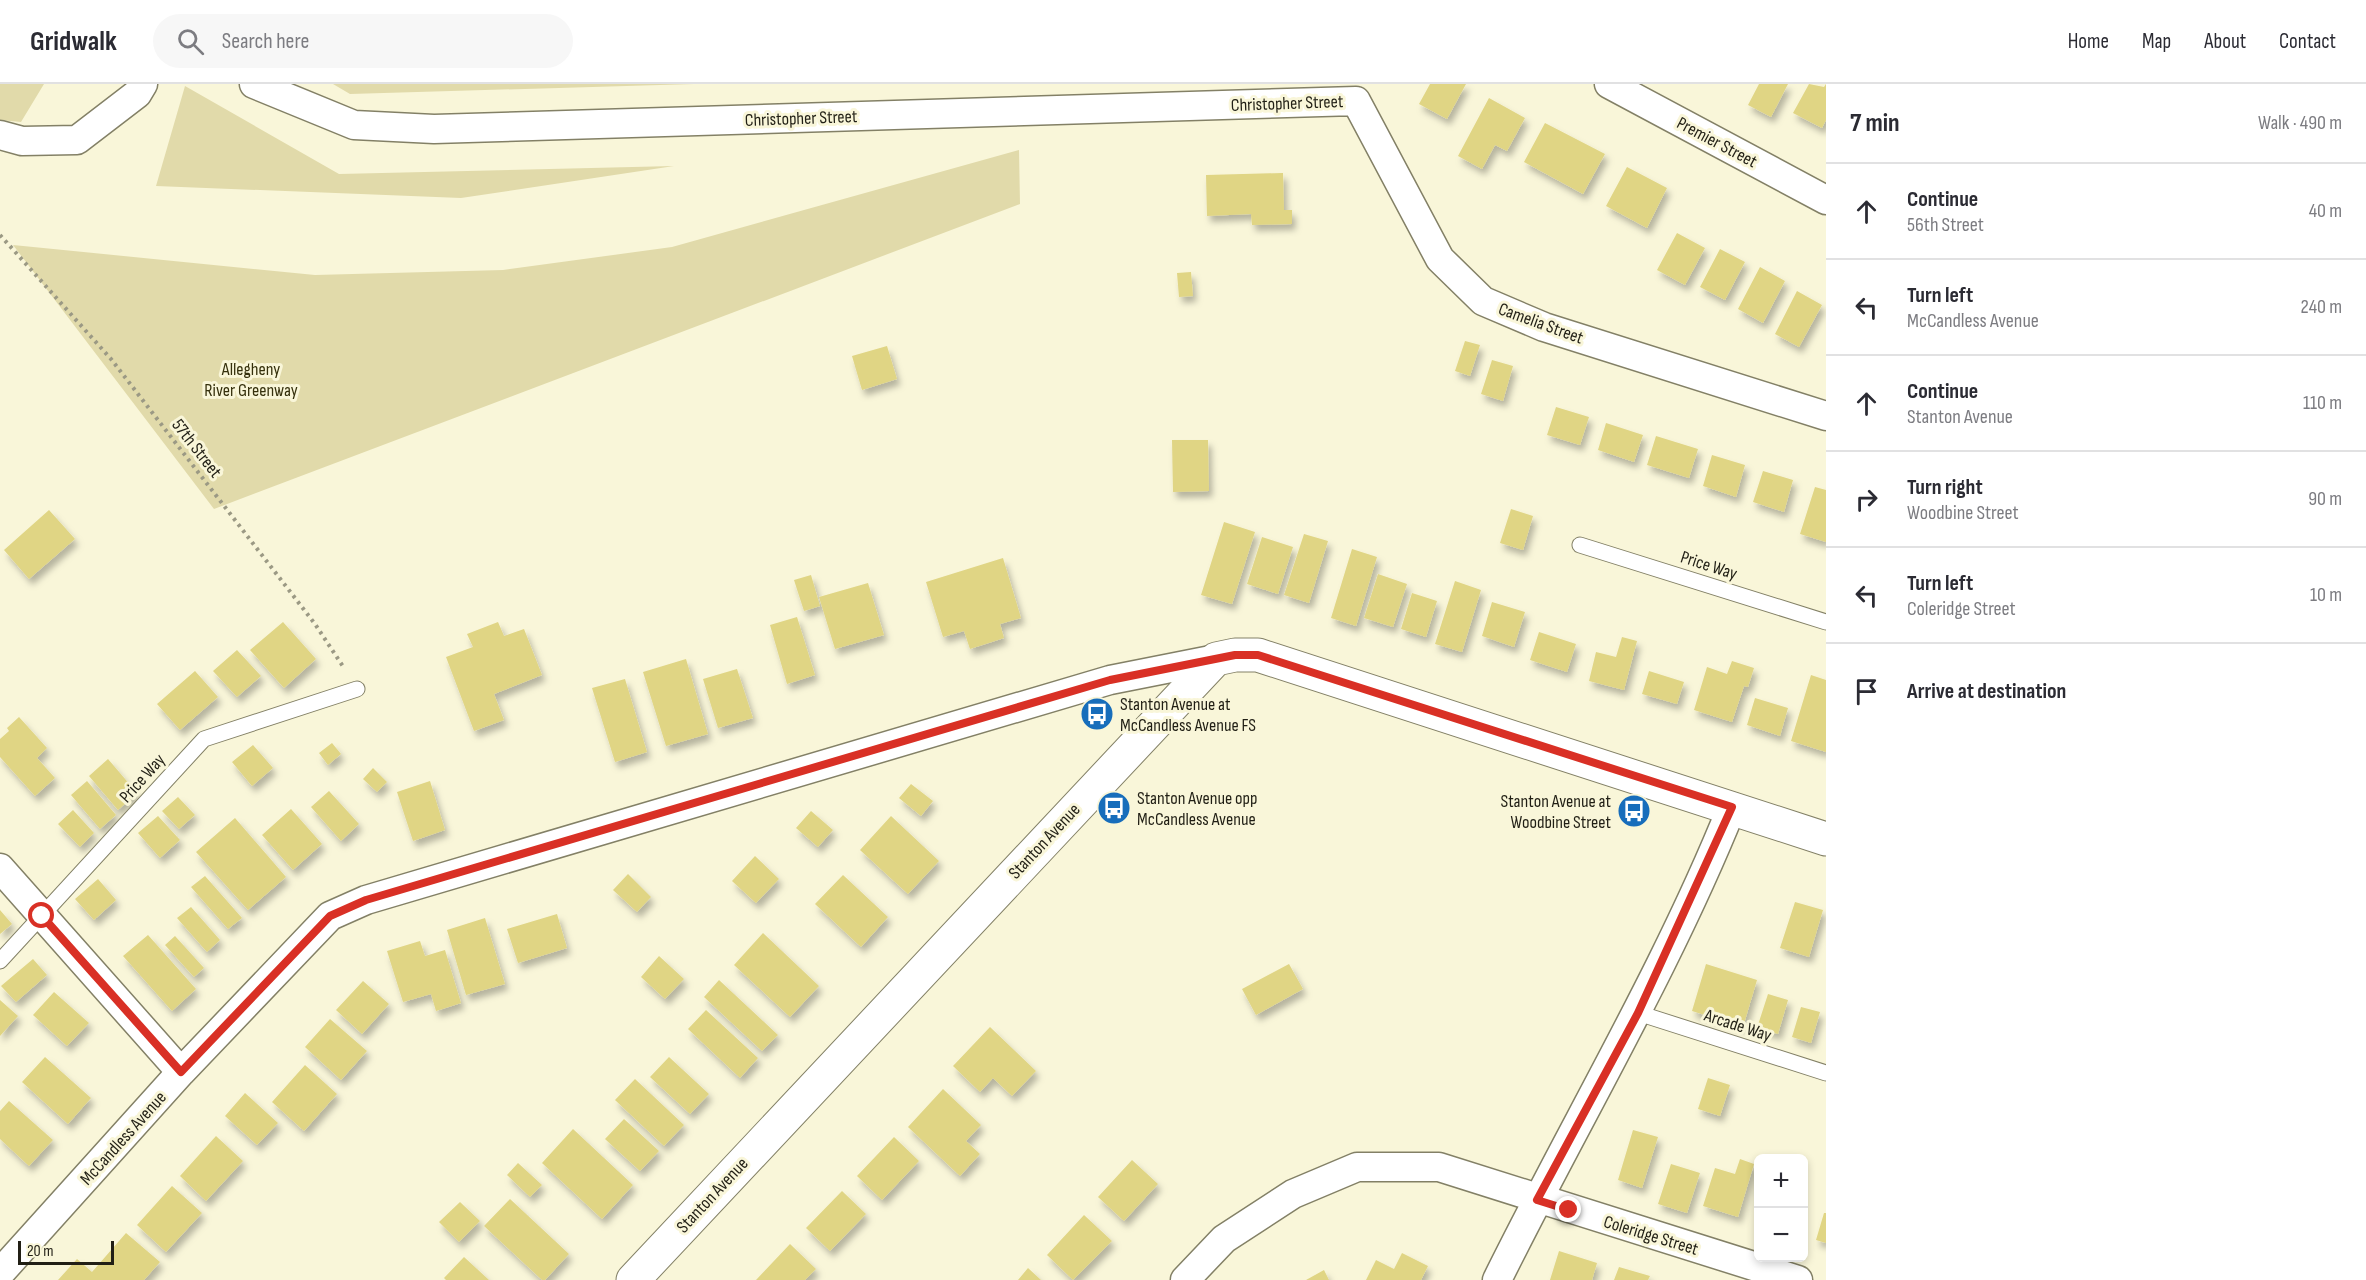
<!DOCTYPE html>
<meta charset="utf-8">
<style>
:root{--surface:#fff;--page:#f7f7f7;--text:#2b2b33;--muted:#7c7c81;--line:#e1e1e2}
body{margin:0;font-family:"Sofia Sans Condensed",sans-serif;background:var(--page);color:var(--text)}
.controls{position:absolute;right:18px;bottom:18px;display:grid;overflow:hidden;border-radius:9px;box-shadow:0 3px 9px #0003}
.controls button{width:54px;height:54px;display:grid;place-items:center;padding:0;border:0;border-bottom:2px solid var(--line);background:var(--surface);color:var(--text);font:30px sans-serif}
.scale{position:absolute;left:18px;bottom:15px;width:96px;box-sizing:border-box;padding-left:6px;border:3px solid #211f15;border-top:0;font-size:16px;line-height:21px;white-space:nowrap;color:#211f15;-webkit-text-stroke:4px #f9f6d9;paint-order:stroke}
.stop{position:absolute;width:18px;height:18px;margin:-14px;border:4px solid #d93025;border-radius:50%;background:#fff}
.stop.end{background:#d93025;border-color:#fff;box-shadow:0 2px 6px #0008}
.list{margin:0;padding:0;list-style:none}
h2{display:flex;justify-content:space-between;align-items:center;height:78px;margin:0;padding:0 24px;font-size:26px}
h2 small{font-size:20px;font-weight:400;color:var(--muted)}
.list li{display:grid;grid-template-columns:39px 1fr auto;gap:18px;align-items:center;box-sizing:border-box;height:96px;padding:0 24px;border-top:2px solid var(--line)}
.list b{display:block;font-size:22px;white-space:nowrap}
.list p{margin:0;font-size:20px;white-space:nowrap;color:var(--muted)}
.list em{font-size:20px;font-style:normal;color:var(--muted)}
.icon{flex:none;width:33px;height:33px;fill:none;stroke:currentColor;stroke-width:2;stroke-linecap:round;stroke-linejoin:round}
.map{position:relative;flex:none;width:1826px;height:1196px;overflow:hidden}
header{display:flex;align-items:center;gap:36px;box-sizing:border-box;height:84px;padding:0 30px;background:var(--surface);border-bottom:2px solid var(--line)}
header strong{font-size:28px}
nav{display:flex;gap:33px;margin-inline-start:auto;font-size:21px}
.search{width:420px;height:54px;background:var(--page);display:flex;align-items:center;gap:15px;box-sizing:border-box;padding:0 21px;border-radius:33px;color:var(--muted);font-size:22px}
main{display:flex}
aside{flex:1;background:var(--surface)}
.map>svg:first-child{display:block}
.green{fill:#e1daaa}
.building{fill:#e0d584;filter:url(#shadow)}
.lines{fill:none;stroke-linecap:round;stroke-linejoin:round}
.lane-casing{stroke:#838066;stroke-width:17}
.street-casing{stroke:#838066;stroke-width:31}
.secondary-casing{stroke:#838066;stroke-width:35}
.path{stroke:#9b9984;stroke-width:4;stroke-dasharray:3 4.5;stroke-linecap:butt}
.lane{stroke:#fff;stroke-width:15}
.street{stroke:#fff;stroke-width:28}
.secondary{stroke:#fff;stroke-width:33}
.route{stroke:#d93025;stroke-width:8}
.labels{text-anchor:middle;stroke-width:6;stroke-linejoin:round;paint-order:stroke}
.street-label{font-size:18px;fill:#211f15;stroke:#f9f6d9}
.park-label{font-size:18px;fill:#35300c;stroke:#f9f6d9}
.poi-label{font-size:18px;fill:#211f15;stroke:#f9f6d9;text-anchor:start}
</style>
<header>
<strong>Gridwalk</strong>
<div class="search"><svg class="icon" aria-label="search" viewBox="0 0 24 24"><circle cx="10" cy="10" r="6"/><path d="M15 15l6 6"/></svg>Search here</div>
<nav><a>Home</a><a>Map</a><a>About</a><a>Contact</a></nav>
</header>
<main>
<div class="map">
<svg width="1826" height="1196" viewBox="0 0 1826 1196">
<defs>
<filter id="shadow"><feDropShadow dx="3.5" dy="6" stdDeviation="3" flood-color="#0004"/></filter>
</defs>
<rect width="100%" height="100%" fill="#f9f6d9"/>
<path class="green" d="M0 0H44L21 38 0 36Z
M333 0H694L350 10Z
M185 2 339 90 674 82 461 114 156 102Z
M1019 66 1020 120 214 425 13 161 315 191 503 186 672 163Z"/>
<path class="building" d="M1430 0H1466L1447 35 1419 20Z
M1759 0H1788L1771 33 1748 21Z
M1809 0 1824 3 1826 0V36L1822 44 1793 29Z
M1489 14 1525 34 1507 67 1495 61 1482 85 1458 72Z
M1545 39 1605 70 1583 110 1524 78Z
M1627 83 1667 104 1647 144 1606 122Z
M1283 89 1284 126H1292V140L1252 141 1251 130 1207 132 1206 91Z
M1677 149 1705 164 1685 201 1657 186Z
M1720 165 1745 178 1725 216 1700 203Z
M1760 183 1785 197 1763 239 1738 225Z
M1191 188 1193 212 1179 213 1177 189Z
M1797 207 1822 221 1799 263 1775 250Z
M1465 257 1480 261 1470 292 1455 287Z
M887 262 897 295 862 306 852 272Z
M1492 276 1513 282 1503 317 1481 310Z
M1556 323 1589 333 1580 361 1547 351Z
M1606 339 1643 351 1634 378 1598 366Z
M1656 352 1698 365 1689 394 1647 381Z
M1172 356H1208L1209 407 1173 408Z
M1712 371 1745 381 1736 413 1703 402Z
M1763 387 1793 396 1784 428 1753 418Z
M1815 403 1826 406V458L1800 450Z
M1511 425 1533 432 1523 466 1500 459Z
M49 426 75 455 29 495 4 466Z
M1224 438 1255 448 1232 520 1201 511Z
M1304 450 1328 457 1309 519 1284 511Z
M1262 453 1293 463 1278 510 1247 500Z
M1352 465 1377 473 1356 542 1331 534Z
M1003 474 1021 534 1000 540 1004 554 970 565 964 547 943 553 926 498Z
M1378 490 1407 500 1393 543 1364 534Z
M811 491 820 522 804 527 794 496Z
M1455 497 1481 506 1462 568 1435 560Z
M868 499 884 551 835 565 819 513Z
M1412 509 1437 517 1426 553 1401 545Z
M1492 518 1525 528 1514 563 1482 552Z
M797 533 815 591 787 600 770 541Z
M283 538 316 575 284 604 250 566Z
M498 538 504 552 524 545 542 591 494 610 504 636 474 647 446 573 473 563 467 550Z
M1539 548 1576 560 1567 588 1530 576Z
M1622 553 1637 557 1624 606 1589 597 1596 568 1616 573Z
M237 566 261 592 237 613 213 587Z
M686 575 708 650 666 662 643 588Z
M1732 577 1754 584 1748 603 1744 602 1732 638 1694 626 1707 583 1727 590Z
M737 585 753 634 718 644 703 595Z
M195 587 218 613 180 646 157 620Z
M1649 587 1684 598 1677 620 1642 610Z
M1811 591 1826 596V668L1791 657Z
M625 595 647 668 615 678 592 604Z
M1755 614 1788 624 1780 652 1747 641Z
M19 633 47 664 37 674 55 694 35 712 0 673V655L9 647 7 644Z
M332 659 341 670 328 681 319 669Z
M253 661 273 684 252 702 232 678Z
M108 675 137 709 118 726 89 692Z
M373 684 387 698 377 708 363 695Z
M87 697 116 731 100 745 71 711Z
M430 697 445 746 413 757 397 708Z
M911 700 933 717 921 732 899 714Z
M329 707 359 740 341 757 311 723Z
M178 713 195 731 179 745 162 727Z
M291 725 322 760 293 786 262 751Z
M73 726 94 749 80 763 58 740Z
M811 727 833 746 818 763 796 744Z
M158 732 180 756 160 774 138 749Z
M891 732 939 777 908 810 860 766Z
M235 734 286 793 248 826 196 768Z
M755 772 779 795 756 819 732 797Z
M628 790 651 813 637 828 613 806Z
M843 791 888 833 861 863 815 820Z
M205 792 242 834 228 845 191 803Z
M98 795 116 816 94 836 75 815Z
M1795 818 1823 826 1809 873 1780 864Z
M191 823 220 856 207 868 177 834Z
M0 826 12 840 0 850Z
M557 830 567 864 518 879 507 845Z
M485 834 505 900 466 911 447 846Z
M763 849 819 902 790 933 734 881Z
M148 851 196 905 172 927 123 872Z
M175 852 204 884 194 893 165 861Z
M420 857 425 872 445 866 461 919 436 927 431 910 403 918 387 867Z
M659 872 684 895 665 915 641 893Z
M33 875 47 891 16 918 1 902Z
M1289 880 1303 905 1256 931 1242 905Z
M1706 880 1757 896 1743 943 1692 927Z
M719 896 778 951 762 967 704 913Z
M363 897 389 920 362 950 336 926Z
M54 908 89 939 67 962 33 931Z
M1768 910 1788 916 1778 950 1757 944Z
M0 916 18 932 0 952Z
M1801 923 1820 928 1811 959 1792 953Z
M706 926 758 974 740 994 688 945Z
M330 935 367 967 341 996 305 963Z
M990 943 1036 987 1012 1012 993 994 980 1008 953 982Z
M45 973 91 1014 68 1040 22 998Z
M669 973 709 1010 690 1030 650 993Z
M305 981 337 1010 304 1047 272 1018Z
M1708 994 1730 1001 1720 1032 1698 1025Z
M635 995 684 1041 664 1062 615 1016Z
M943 1005 981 1041 966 1057 980 1070 960 1092 908 1043Z
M245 1009 278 1039 257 1061 225 1032Z
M9 1017 53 1056 29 1082 0 1055V1027Z
M624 1035 659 1067 640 1087 605 1055Z
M573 1045 633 1101 602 1135 542 1079Z
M1633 1046 1658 1053 1642 1104 1618 1096Z
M216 1052 243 1077 206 1117 180 1092Z
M894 1053 919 1077 882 1116 857 1092Z
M1740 1075 1754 1080 1738 1133 1703 1122 1715 1084 1735 1090Z
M1132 1076 1158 1100 1124 1137 1098 1113Z
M518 1079 542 1101 530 1113 507 1091Z
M1671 1080 1700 1089 1687 1129 1658 1120Z
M172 1102 202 1129 166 1168 137 1141Z
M842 1107 866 1130 830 1167 806 1144Z
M510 1115 569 1170 545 1196H542L484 1142Z
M460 1118 480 1137 459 1158 439 1138Z
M1824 1129H1826V1159L1816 1156Z
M1084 1131 1112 1157 1073 1196 1047 1171Z
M126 1149 160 1178 144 1196H58L77 1175 92 1188Z
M790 1160 816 1185 805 1196H756Z
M1559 1167 1597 1179 1592 1196H1550Z
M1402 1169 1428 1182 1421 1196H1366L1376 1176 1394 1185Z
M464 1173 489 1196H446L444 1194Z
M1619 1183 1650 1192 1648 1196H1614Z
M1028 1184 1041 1196H1018Z
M1324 1186 1329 1196H1306Z"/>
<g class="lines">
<g class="lane-casing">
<path id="lane" d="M1580 461 1826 538
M0 877 204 655 357 605
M1638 929 1826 989"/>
</g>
<g class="street-casing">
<path id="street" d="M254 0 354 41 434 45 1356 17
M1609 0 1826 116
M1356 17 1440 175 1483 217 1544 243 1826 332
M0 51 22 57 77 56 137 10 143 0
M0 784 181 988
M0 1189 181 988 330 832 366 816 1110 596 1216 575
M1185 1196 1224 1155 1293 1110 1357 1083H1439L1798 1196
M1497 1196C1575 1038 1666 887 1732 723"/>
</g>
<g class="secondary-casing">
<path id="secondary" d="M633 1196 1216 575 1235 571H1258L1826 755"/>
</g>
<path class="path" d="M0 151 111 275 315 540 344 584"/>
<use href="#lane" class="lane"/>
<use href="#street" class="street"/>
<use href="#secondary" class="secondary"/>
</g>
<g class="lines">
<path class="route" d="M42 832 181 988 330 832 366 816 1110 596 1235 571H1258L1732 723 1638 929 1537 1116 1569 1126"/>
</g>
<defs>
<g id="bus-disc" transform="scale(1.725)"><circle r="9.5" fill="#176dbb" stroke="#f9f6d9"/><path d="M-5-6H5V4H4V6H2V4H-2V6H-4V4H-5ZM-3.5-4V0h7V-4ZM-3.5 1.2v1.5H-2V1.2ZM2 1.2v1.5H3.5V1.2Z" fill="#fff"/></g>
</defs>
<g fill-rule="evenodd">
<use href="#bus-disc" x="1097" y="630"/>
<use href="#bus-disc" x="1114" y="724"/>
<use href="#bus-disc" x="1634" y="727"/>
</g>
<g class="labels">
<g class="street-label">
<text transform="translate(1287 19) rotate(-2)" y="6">Christopher Street</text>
<text transform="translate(801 34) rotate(-2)" y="6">Christopher Street</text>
<text transform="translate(1717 58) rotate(28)" y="6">Premier Street</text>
<text transform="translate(1541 239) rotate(20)" y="6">Camelia Street</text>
<text transform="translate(197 364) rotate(52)" y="6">57th Street</text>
<text transform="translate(1709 481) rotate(18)" y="6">Price Way</text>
<text transform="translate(142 694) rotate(-48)" y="6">Price Way</text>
<text transform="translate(1044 757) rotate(-47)" y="6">Stanton Avenue</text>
<text transform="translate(1738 941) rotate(18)" y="6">Arcade Way</text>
<text transform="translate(123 1054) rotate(-48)" y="6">McCandless Avenue</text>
<text transform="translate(712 1111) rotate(-47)" y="6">Stanton Avenue</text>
<text transform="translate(1651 1151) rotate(17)" y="6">Coleridge Street</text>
</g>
<g class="park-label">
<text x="251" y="291">Allegheny<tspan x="251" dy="21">River Greenway</tspan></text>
</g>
<g class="poi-label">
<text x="1120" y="626">Stanton Avenue at<tspan x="1120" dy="21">McCandless Avenue FS</tspan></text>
<text x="1137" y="720">Stanton Avenue opp<tspan x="1137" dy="21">McCandless Avenue</tspan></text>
<text x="1611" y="723" text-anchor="end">Stanton Avenue at<tspan x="1611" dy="21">Woodbine Street</tspan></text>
</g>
</g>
</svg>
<div class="controls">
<button>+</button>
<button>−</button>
</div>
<div class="scale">20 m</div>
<div class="stop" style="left:42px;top:832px"></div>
<div class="stop end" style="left:1569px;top:1126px"></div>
</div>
<aside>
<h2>7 min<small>Walk · 490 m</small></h2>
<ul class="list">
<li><svg class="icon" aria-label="ahead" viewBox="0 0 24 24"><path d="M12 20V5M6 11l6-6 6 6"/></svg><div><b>Continue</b><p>56th Street</p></div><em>40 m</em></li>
<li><svg class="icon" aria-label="left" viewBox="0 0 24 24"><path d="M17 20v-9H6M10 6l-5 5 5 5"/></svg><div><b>Turn left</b><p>McCandless Avenue</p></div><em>240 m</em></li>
<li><svg class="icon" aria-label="ahead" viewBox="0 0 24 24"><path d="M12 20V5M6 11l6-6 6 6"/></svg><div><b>Continue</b><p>Stanton Avenue</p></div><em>110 m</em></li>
<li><svg class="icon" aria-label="right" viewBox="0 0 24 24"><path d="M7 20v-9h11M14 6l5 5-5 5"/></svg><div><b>Turn right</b><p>Woodbine Street</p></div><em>90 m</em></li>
<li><svg class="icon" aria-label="left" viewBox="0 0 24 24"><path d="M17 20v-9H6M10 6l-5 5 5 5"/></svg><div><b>Turn left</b><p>Coleridge Street</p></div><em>10 m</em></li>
<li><svg class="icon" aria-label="arrive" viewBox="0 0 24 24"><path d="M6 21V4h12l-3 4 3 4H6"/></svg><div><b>Arrive at destination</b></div></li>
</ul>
</aside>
</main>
